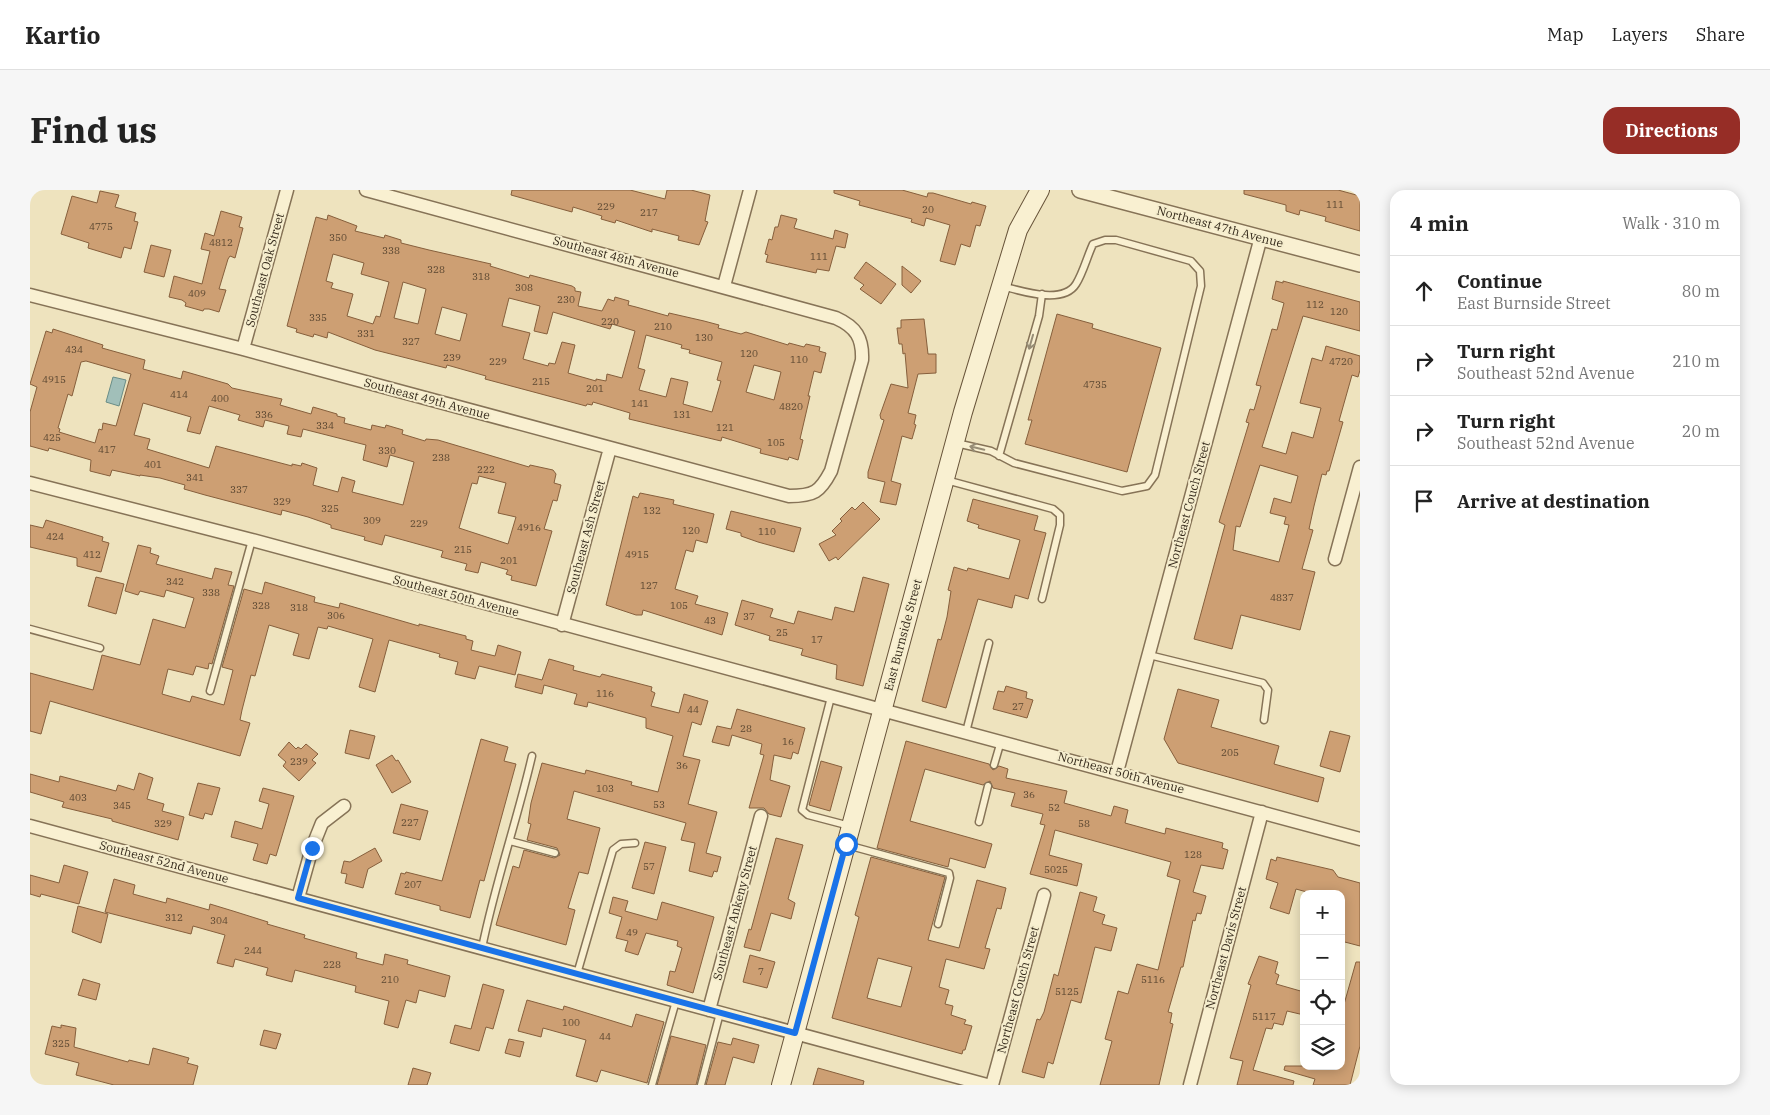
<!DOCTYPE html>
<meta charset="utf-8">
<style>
:root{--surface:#fff;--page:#f6f6f6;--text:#222;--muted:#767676;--line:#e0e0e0;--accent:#962d26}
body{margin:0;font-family:"IBM Plex Serif",serif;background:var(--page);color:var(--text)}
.controls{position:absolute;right:15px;bottom:15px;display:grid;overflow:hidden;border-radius:10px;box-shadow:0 2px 12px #0003}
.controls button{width:45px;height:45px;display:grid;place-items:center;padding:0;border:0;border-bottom:1px solid var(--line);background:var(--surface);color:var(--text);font:25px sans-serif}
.stop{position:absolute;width:15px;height:15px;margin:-11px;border:4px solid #1a73e8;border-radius:50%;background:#fff}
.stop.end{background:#1a73e8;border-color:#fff;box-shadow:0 1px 5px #0008}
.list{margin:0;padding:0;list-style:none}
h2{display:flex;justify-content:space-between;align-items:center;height:65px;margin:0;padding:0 20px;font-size:21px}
h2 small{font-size:16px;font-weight:400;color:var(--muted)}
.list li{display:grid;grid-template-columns:32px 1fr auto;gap:15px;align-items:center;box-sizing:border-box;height:70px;padding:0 20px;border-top:1px solid var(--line)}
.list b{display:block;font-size:19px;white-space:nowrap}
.list p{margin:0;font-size:16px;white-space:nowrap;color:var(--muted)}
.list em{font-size:16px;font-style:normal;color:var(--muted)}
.icon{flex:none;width:28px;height:28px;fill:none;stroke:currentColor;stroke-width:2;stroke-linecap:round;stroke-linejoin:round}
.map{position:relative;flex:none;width:1330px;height:895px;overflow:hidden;border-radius:15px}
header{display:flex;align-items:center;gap:30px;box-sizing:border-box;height:70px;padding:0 25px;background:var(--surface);border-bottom:1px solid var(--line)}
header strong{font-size:24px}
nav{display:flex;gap:28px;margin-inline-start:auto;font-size:18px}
.intro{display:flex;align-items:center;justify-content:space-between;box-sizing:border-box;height:120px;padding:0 30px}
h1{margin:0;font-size:35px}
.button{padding:12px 22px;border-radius:15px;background:var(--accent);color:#fff;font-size:18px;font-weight:700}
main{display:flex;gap:30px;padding:0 30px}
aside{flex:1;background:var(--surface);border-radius:15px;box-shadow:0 2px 12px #0003}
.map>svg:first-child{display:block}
.water{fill:#a1bfb9;stroke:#698d87}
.building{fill:#cd9f73;stroke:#865f3c;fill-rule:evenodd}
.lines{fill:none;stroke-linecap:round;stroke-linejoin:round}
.service-casing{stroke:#867357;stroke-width:9}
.minor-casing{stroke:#867357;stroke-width:15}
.tertiary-casing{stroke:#867357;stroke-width:18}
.secondary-casing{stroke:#68543a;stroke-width:20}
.service{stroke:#f9f0d1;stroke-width:6}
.minor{stroke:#f9f0d1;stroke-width:12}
.tertiary{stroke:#f9f0d1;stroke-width:15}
.secondary{stroke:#f9f0d1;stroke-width:18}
.oneway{stroke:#978d76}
.route{stroke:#1a73e8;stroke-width:6}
.labels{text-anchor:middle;stroke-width:4;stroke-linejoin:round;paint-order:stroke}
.number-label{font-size:10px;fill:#5b4731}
.street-label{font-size:12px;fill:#352a1b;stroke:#f5edcd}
</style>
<header>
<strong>Kartio</strong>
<nav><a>Map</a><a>Layers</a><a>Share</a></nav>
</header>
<div class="intro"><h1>Find us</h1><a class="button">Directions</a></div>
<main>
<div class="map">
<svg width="1330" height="895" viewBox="0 0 1330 895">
<rect width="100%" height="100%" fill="#eee3be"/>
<path class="water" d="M83 187 96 190 89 216 76 212Z"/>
<path class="building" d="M482 0H600L635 9 637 0H661L680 5 675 31 678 32 669 55 648 50 649 46 622 39V42L586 30 585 33 571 29 572 26 543 17 542 22 481 5Z
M804 0H872L897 7 898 3H903L941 14 942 12 956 16 950 36 946 35 940 57 931 54 925 75 910 71 920 35 896 28 894 36 881 32 882 29 829 15 830 11 804 3Z
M1214 0H1308L1330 6V41L1295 31 1296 27 1270 20 1269 25 1256 21V15L1214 4Z
M70 1 89 5 85 17 106 23 104 31 108 32 101 59 94 57 91 68 58 58 59 53 31 44 42 6 67 13Z
M191 21 212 27 209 37 213 38 205 68 200 66 198 69 189 99 196 100 189 122 179 119H174L173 121 155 116 156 113 152 110 139 107 144 86 172 94 180 61 171 59 175 43 184 46Z
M298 25 327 36 325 41 354 48 355 45 371 50V53L399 60 461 74 460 76 499 88 500 85 542 96 545 98V101L551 102 548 116 572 121 578 109 584 111 585 107 599 111 598 115 606 117 638 126 639 123 674 131 689 135 688 138 711 144 716 142 758 155 759 153 774 157 776 154 790 157 789 161 796 163 791 183 784 181 778 206H780L770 249 773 250 768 270 759 267 758 270 730 263 731 259 692 247 691 251 599 229 600 223 563 212 562 215 557 214 556 216 455 189 456 186 417 175 416 178 345 160 298 142 297 148 284 144 283 147 266 142 267 139 257 136 286 27 297 30ZM303 64 334 73 331 84 359 92 350 127 346 126 343 134 317 126 323 104 301 98 303 93 296 91ZM373 92 396 99 388 134 364 128ZM479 108 510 116 504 141 517 144 523 122 580 139 582 134 605 141 592 188 577 184 576 191 566 189V191L538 183 545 155 532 152 525 174 519 173 518 176 493 169 500 143 472 136ZM412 117 437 124 430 151 405 144ZM616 145 652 155 651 158 660 160 659 163 692 172 687 190 691 191 682 222 653 214 658 192 641 188 636 207 609 200 615 180 608 178ZM724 175 751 182 744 210 716 202Z
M751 25 767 29 764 38 803 49 805 40 818 44 815 58 806 56 799 81 787 79 786 83 736 72 738 65 735 64 739 49 742 50 745 37H748Z
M121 55 141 60 134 87 114 82Z
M836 72 866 94 851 114 830 99 834 95 824 88Z
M872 76 891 91 881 103 872 95Z
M1246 91 1253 93V91L1330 112V141L1273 126 1232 257 1256 264 1262 242 1283 248 1291 218 1270 213 1282 168 1292 171 1296 156 1330 166V180L1328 187 1322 185 1309 231 1313 232 1299 281H1297L1296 285 1292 284 1284 316 1279 339 1283 340 1272 379 1285 382 1270 440 1211 425 1202 459 1164 449 1195 335 1189 332 1219 233 1216 232 1220 219 1224 220 1231 196 1226 195 1242 139 1247 140 1254 113 1242 109ZM1230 275 1268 286 1261 313 1244 308 1240 323 1256 327 1254 334 1259 335 1249 372 1203 360 1206 336 1210 337Z
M1027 124 1063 134 1062 138 1131 158 1097 282 995 254 1002 230H998Z
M894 129 898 164H906V183L888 184 878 223 886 225 884 234 886 235 882 249 872 246 861 291 871 294 866 315 850 312 855 292 838 288V282L854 230 851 229 850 225 861 194 878 198 875 163 873 164 872 154H869L867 138H871V130Z
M23 139 73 155 72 158 115 170 113 179 151 189 153 181 198 194 202 198 252 209 250 215 281 224 283 217 307 224V226L315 228 314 233 341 240 342 235 355 238 356 235 373 240 372 244 395 251 396 249 408 250 499 277 500 275 523 280 526 284 524 293 531 295 527 311 523 310 514 339 522 341 506 396 481 390 482 386 476 384 478 380 451 372 448 383 435 380 437 374 411 367 413 361 355 345 352 355 334 350 335 347 301 338V335L278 327 252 320 251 325 175 305 154 299 155 295 130 288 110 285V286L82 280 80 286 60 281 61 270 19 258 18 261 0 256V222L7 197 0 194 16 141 22 143ZM56 171 101 184 86 236 73 233 72 240 69 239 65 253 29 242 30 239 28 238 38 204 42 206 51 172ZM113 213 161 227 157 241 170 244 179 216 210 225 208 230 233 237 235 230 259 236 257 244 271 247 273 239 336 255 333 270 357 277 360 265 384 272 373 315 322 302 325 291 312 287 308 302 283 295 287 278 272 273 271 276 262 274V276L186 256 179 278 117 259 120 249 104 245ZM449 286 476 293 468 323 486 327 478 354 429 338 442 293 447 294Z
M610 303 644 310 643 314 684 324 677 353 666 350 663 362 656 360 645 399 668 406 665 414 698 423 692 445 613 420 612 425H606L576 415 603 306 608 308Z
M943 309 1008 326 1004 340 1016 343 998 409 985 405 982 418 948 409 916 518 892 511 908 449 911 450 917 427 921 401 918 400 924 377 937 381 938 378 979 389 990 350 948 338 949 335 937 331Z
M833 312 850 329 808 370 806 367 799 371 789 354 806 345 802 341 812 331 810 329 822 317 825 320Z
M701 321 771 338 764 362 728 352 711 346V343L696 339Z
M16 330 73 347 72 351 79 353 71 382 47 376V368L0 357V335L13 338Z
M108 355 121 358 120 363 129 366 126 374 182 389 185 378 202 382 198 395 204 396 182 474 179 473 178 479 166 476 163 485 138 479 132 504 160 512 162 506 194 515 203 480 192 477 214 399 232 404 235 392 285 407 284 412 309 418 310 413 389 436V434L436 446V449L443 451 441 460 465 466 468 455 491 462 485 485 449 476 445 489 425 484 428 472 409 467 410 464 359 450 345 502 329 497 343 449 298 436 297 439 288 437 279 469 263 465 269 444 239 435 225 486 221 485 212 520 210 530 220 533 210 566 20 511 11 544 0 541V483L63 500 72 465 110 475 123 429 155 438 164 408 136 400 134 407 110 401 108 405 95 401Z
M66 387 94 394 86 424 58 416Z
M833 387 859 394 833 496 806 489 807 475 771 465 773 459 739 450 740 446 705 435 712 410 743 419 740 427 764 434 768 421 802 430 805 417 824 422Z
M519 469 544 476 543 480 570 487 572 484 622 497 621 501 625 503 621 516 649 523 654 504 678 511 671 535 662 532 653 566 670 570 658 614 687 622 676 663 691 667 687 682 684 681 682 687 659 681 665 653 651 650 656 633 544 601 537 629 570 638 558 684 549 682 538 718 545 720 536 755 466 735 483 676 489 678 494 660 524 668 530 665 527 658 497 650 501 634 498 633 501 613 512 573 555 584 556 580 602 592 601 595 628 602 643 546 616 538V528L558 512 557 517 544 514 547 504 514 495 512 504 485 497 488 484 512 490Z
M976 496 997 502 996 508 1003 510 997 528 963 519 968 501 974 502Z
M1148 499 1189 510 1181 537 1249 556 1244 574 1294 588 1288 612 1148 573 1134 549Z
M707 519 775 538 768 564 763 562 761 569 744 565 740 590 760 596 751 627 739 624 734 618H719L734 565 730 564 732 554 702 545 699 556 682 552 687 536 701 539Z
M320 540 345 546 339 569 315 563Z
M1300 541 1320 546 1310 582 1290 576Z
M451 549 478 557 474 571 486 574 454 691 450 690 440 728 410 720V716L365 704 371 683 375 684 376 682 412 691Z
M876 551 959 574 963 580 969 576 978 579 976 588 1037 601 1034 613 1081 626 1084 616 1098 620 1095 633 1135 644 1136 638 1193 653 1192 658 1198 660 1193 679 1171 675 1163 702 1176 706 1171 724 1167 723 1165 731 1163 730 1153 777H1151L1138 822 1142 823 1140 833 1143 834 1129 895H1070L1082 851 1075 849 1088 801 1098 804 1107 774 1128 780 1150 690 1137 686 1141 672 1025 640 1019 665 1052 674 1047 696 1000 684 1015 635 1010 634 1013 624 981 616 985 603 963 598 960 591 953 595 895 579 880 631 962 654 955 678 920 668 918 677 847 658Z
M259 552 266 559 268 557 271 559 276 554 288 564 282 570 286 573 269 591 253 576 256 572 248 565Z
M362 565 366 571 368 570 381 592 362 603 346 575Z
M791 571 812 577 800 621 779 615Z
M109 583 123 588 117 609 134 614 132 621 154 627 148 650 82 631V629L32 617 34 612 0 602V584L29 592 30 586 86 601 88 595 104 600Z
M168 593 190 598 182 625 175 623 173 629 159 625Z
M233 598 264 606 246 666 240 664 237 674 223 670 228 654 201 647 205 631 232 639 239 614 229 611Z
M371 614 398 621 390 650 363 643Z
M746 648 773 655 758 709 765 713 761 729 741 723 730 761 714 757 719 739 721 740Z
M615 652 636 657 624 704 602 698Z
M345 658 352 671 338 679 333 698 315 693 317 684 311 683 314 671 320 672Z
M841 667 915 687 898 750 929 758 947 690 976 698 971 719 967 718 955 758 960 759 954 779 916 769 909 797 919 800 915 814 923 816 921 825 936 830 934 834 942 836 935 860H933L932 864 802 828 829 727 825 725ZM848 768 882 777 871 817 837 808Z
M1247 667 1303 680 1308 687 1330 693V756L1311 751V704H1284L1266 699 1259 724 1240 718 1248 693 1236 689 1241 669 1246 671Z
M34 675 58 682 49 714 11 704 10 707 0 704V685L29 693Z
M84 689 105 695 103 704 136 713 137 708 179 720 180 714 203 721 238 732 237 734 275 745 274 748 327 763 326 768 353 775 355 764 378 770 377 774 420 786 415 807 389 800 386 813 376 810 368 838 354 834 359 811 325 802 326 796 265 780 262 792 236 785 238 778 205 769 203 777 187 773 195 745 163 736 161 744 75 722Z
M1050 702 1067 707 1063 721 1075 725 1072 734 1087 738 1081 761 1065 757 1051 813 1041 810 1023 874 1018 872 1014 888 992 882 1007 829 1010 830 1014 822 1024 784 1028 786Z
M583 707 598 711 595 721 627 730 632 712 684 727 663 803 637 795 640 781 645 782 652 758 647 756 648 751 616 743 608 765 595 761 598 751 586 748 592 727 579 723Z
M48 716 78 724 71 753 42 742Z
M720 765 745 772 737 798 713 792Z
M1229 766 1248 772 1245 783 1249 785 1246 794 1274 802V825L1257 821 1253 835 1244 833 1242 839 1236 838 1223 880 1264 891 1263 895H1207L1213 871 1200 868 1221 795 1218 794Z
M1326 772H1330V856L1320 895H1283L1285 889 1254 880 1255 876H1311V825Z
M53 789 70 794 66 810 48 805Z
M453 794 474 800 463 839 456 837 449 861 420 853 425 835 441 839Z
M497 810 533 820 534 816 602 837 606 824 634 832 617 893 571 880 567 892 546 886 556 850 513 838 511 847 488 841Z
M31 835 46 838 44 857 98 872 99 870 119 875 123 858 159 868 157 873 168 876 163 895H84L46 885 49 873 15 864 22 836 31 838Z
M234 840 251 844 246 859 230 855Z
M641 846 676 855 666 895H627Z
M703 848 729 855 724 873 703 867 695 895H676L688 852 701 855Z
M479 849 494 852 490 867 475 863Z
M383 878 401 883 397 895H378Z
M788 878 834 891 833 895H783Z"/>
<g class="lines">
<g class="service-casing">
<path id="service" d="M926 253 961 261 984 273 1092 301 1117 296 1125 285 1171 96 1170 81 1161 71 1086 50H1075L1063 54C1057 67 1053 83 1046 94 1033 115 991 101 972 96
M969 266 1009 126 1012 104
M916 290 1023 319 1030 325V335L1012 409
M0 439 70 458
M1119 465 1233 493 1238 500 1234 530
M180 501 222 350
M801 507 772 620 778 625 820 636
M936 542 959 453
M964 575 971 551
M949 632 958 596
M480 651 525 663
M817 655 919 683 920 688 908 734
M452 758C465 693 487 631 502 566
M547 784 583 660 591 654 605 653
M622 895 646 811
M671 895 690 823"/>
</g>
<g class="minor-casing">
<path id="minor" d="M694 96 720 0
M0 105 213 159 759 306C784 306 790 302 801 281L832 170C833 148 826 137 806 128L336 0
M213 159 257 0
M0 293 222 350 1330 649
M1305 369 1330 277
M532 435 580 258
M1087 582 1231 47
M0 636 957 895
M268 708 282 658 292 633 314 616
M679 820 731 626
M962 895 1014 705
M1160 895 1232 622"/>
</g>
<g class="tertiary-casing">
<path id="tertiary" d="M1050 0 1330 74"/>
</g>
<g class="secondary-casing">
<path id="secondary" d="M751 895 933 222 988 40 1010 0"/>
</g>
<use href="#service" class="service"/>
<use href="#minor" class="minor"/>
<use href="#tertiary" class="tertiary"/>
<use href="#secondary" class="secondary"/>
</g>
<defs><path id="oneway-shaft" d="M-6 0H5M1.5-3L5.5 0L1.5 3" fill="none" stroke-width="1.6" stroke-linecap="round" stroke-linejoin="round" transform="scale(1.25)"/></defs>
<g class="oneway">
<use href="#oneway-shaft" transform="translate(1001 152) rotate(106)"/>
<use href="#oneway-shaft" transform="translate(947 258) rotate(-167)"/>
</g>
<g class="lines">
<path class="route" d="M282 658 268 708 765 843 816 654"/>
</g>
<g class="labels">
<g class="number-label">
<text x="1305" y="18">111</text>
<text x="576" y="20">229</text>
<text x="898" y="23">20</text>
<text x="619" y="26">217</text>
<text x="71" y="40">4775</text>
<text x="308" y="51">350</text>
<text x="191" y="56">4812</text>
<text x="361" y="64">338</text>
<text x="789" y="70">111</text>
<text x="406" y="83">328</text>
<text x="451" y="90">318</text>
<text x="494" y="101">308</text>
<text x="167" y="107">409</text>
<text x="536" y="113">230</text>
<text x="1285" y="118">112</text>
<text x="1309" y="125">120</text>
<text x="288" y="131">335</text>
<text x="580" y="135">220</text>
<text x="633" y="140">210</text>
<text x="336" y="147">331</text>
<text x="674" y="151">130</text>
<text x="381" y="155">327</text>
<text x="44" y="163">434</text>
<text x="719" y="167">120</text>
<text x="422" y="171">239</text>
<text x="769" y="173">110</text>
<text x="468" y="175">229</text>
<text x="1311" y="175">4720</text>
<text x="24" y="193">4915</text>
<text x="511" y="195">215</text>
<text x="1065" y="198">4735</text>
<text x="565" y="202">201</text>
<text x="149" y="208">414</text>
<text x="190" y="212">400</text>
<text x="610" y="217">141</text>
<text x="761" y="220">4820</text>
<text x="234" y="228">336</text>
<text x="652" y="228">131</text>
<text x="295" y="239">334</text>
<text x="695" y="241">121</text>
<text x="22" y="251">425</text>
<text x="746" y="256">105</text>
<text x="77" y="263">417</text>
<text x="357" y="264">330</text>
<text x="411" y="271">238</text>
<text x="123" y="278">401</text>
<text x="456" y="283">222</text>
<text x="165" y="291">341</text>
<text x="209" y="303">337</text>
<text x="252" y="315">329</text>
<text x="300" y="322">325</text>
<text x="622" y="324">132</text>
<text x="342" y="334">309</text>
<text x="389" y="337">229</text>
<text x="499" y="341">4916</text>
<text x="661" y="344">120</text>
<text x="737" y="345">110</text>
<text x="25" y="350">424</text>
<text x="433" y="363">215</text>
<text x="62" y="368">412</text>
<text x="607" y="368">4915</text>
<text x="479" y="374">201</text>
<text x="145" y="395">342</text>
<text x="619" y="399">127</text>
<text x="181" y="406">338</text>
<text x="1252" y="411">4837</text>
<text x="231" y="419">328</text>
<text x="649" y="419">105</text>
<text x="269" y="421">318</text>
<text x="306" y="429">306</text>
<text x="719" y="430">37</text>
<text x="680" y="434">43</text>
<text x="752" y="446">25</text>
<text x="787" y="453">17</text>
<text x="575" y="507">116</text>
<text x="988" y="520">27</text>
<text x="663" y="523">44</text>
<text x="716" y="542">28</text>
<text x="758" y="555">16</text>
<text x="1200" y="566">205</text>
<text x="269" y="575">239</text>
<text x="652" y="579">36</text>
<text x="575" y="602">103</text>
<text x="999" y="608">36</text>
<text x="48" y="611">403</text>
<text x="629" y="618">53</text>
<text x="92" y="619">345</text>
<text x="1024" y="621">52</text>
<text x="380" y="636">227</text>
<text x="133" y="637">329</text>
<text x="1054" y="637">58</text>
<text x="1163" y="668">128</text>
<text x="619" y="680">57</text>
<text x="1026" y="683">5025</text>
<text x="383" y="698">207</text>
<text x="144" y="731">312</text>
<text x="189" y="734">304</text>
<text x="602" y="746">49</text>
<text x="223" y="764">244</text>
<text x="302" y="778">228</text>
<text x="731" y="785">7</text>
<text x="360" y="793">210</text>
<text x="1123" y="793">5116</text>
<text x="1037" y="805">5125</text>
<text x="1234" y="830">5117</text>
<text x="541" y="836">100</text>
<text x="575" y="850">44</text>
<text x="31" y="857">325</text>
</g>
<g class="street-label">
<text transform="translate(1190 37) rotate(15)" y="4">Northeast 47th Avenue</text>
<text transform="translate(586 67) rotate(15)" y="4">Southeast 48th Avenue</text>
<text transform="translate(235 80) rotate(-75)" y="4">Southeast Oak Street</text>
<text transform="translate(397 209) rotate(15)" y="4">Southeast 49th Avenue</text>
<text transform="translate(1159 315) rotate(-75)" y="4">Northeast Couch Street</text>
<text transform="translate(556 347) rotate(-75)" y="4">Southeast Ash Street</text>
<text transform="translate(426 406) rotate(15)" y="4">Southeast 50th Avenue</text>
<text transform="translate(873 445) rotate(-75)" y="4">East Burnside Street</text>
<text transform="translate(1091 583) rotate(15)" y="4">Northeast 50th Avenue</text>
<text transform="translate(134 672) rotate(15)" y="4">Southeast 52nd Avenue</text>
<text transform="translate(705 723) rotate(-75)" y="4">Southeast Ankeny Street</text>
<text transform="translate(1196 758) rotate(-75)" y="4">Northeast Davis Street</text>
<text transform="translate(988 800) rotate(-75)" y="4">Northeast Couch Street</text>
</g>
</g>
</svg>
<div class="controls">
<button>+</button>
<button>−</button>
<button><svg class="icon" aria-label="locate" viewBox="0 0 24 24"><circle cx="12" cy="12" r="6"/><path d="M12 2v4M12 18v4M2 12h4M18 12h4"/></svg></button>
<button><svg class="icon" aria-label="layers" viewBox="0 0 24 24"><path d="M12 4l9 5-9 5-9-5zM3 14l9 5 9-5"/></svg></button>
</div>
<div class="stop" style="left:816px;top:654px"></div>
<div class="stop end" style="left:282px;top:658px"></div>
</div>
<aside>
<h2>4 min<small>Walk · 310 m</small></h2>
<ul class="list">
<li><svg class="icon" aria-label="ahead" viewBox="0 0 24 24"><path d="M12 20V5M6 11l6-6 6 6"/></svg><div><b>Continue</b><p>East Burnside Street</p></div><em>80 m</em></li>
<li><svg class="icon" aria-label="right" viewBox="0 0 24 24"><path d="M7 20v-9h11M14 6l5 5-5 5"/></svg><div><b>Turn right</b><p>Southeast 52nd Avenue</p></div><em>210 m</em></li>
<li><svg class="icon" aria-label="right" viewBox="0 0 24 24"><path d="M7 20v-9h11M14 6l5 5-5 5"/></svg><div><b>Turn right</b><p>Southeast 52nd Avenue</p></div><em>20 m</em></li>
<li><svg class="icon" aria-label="arrive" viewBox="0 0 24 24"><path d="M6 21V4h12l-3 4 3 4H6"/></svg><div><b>Arrive at destination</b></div></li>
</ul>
</aside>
</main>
